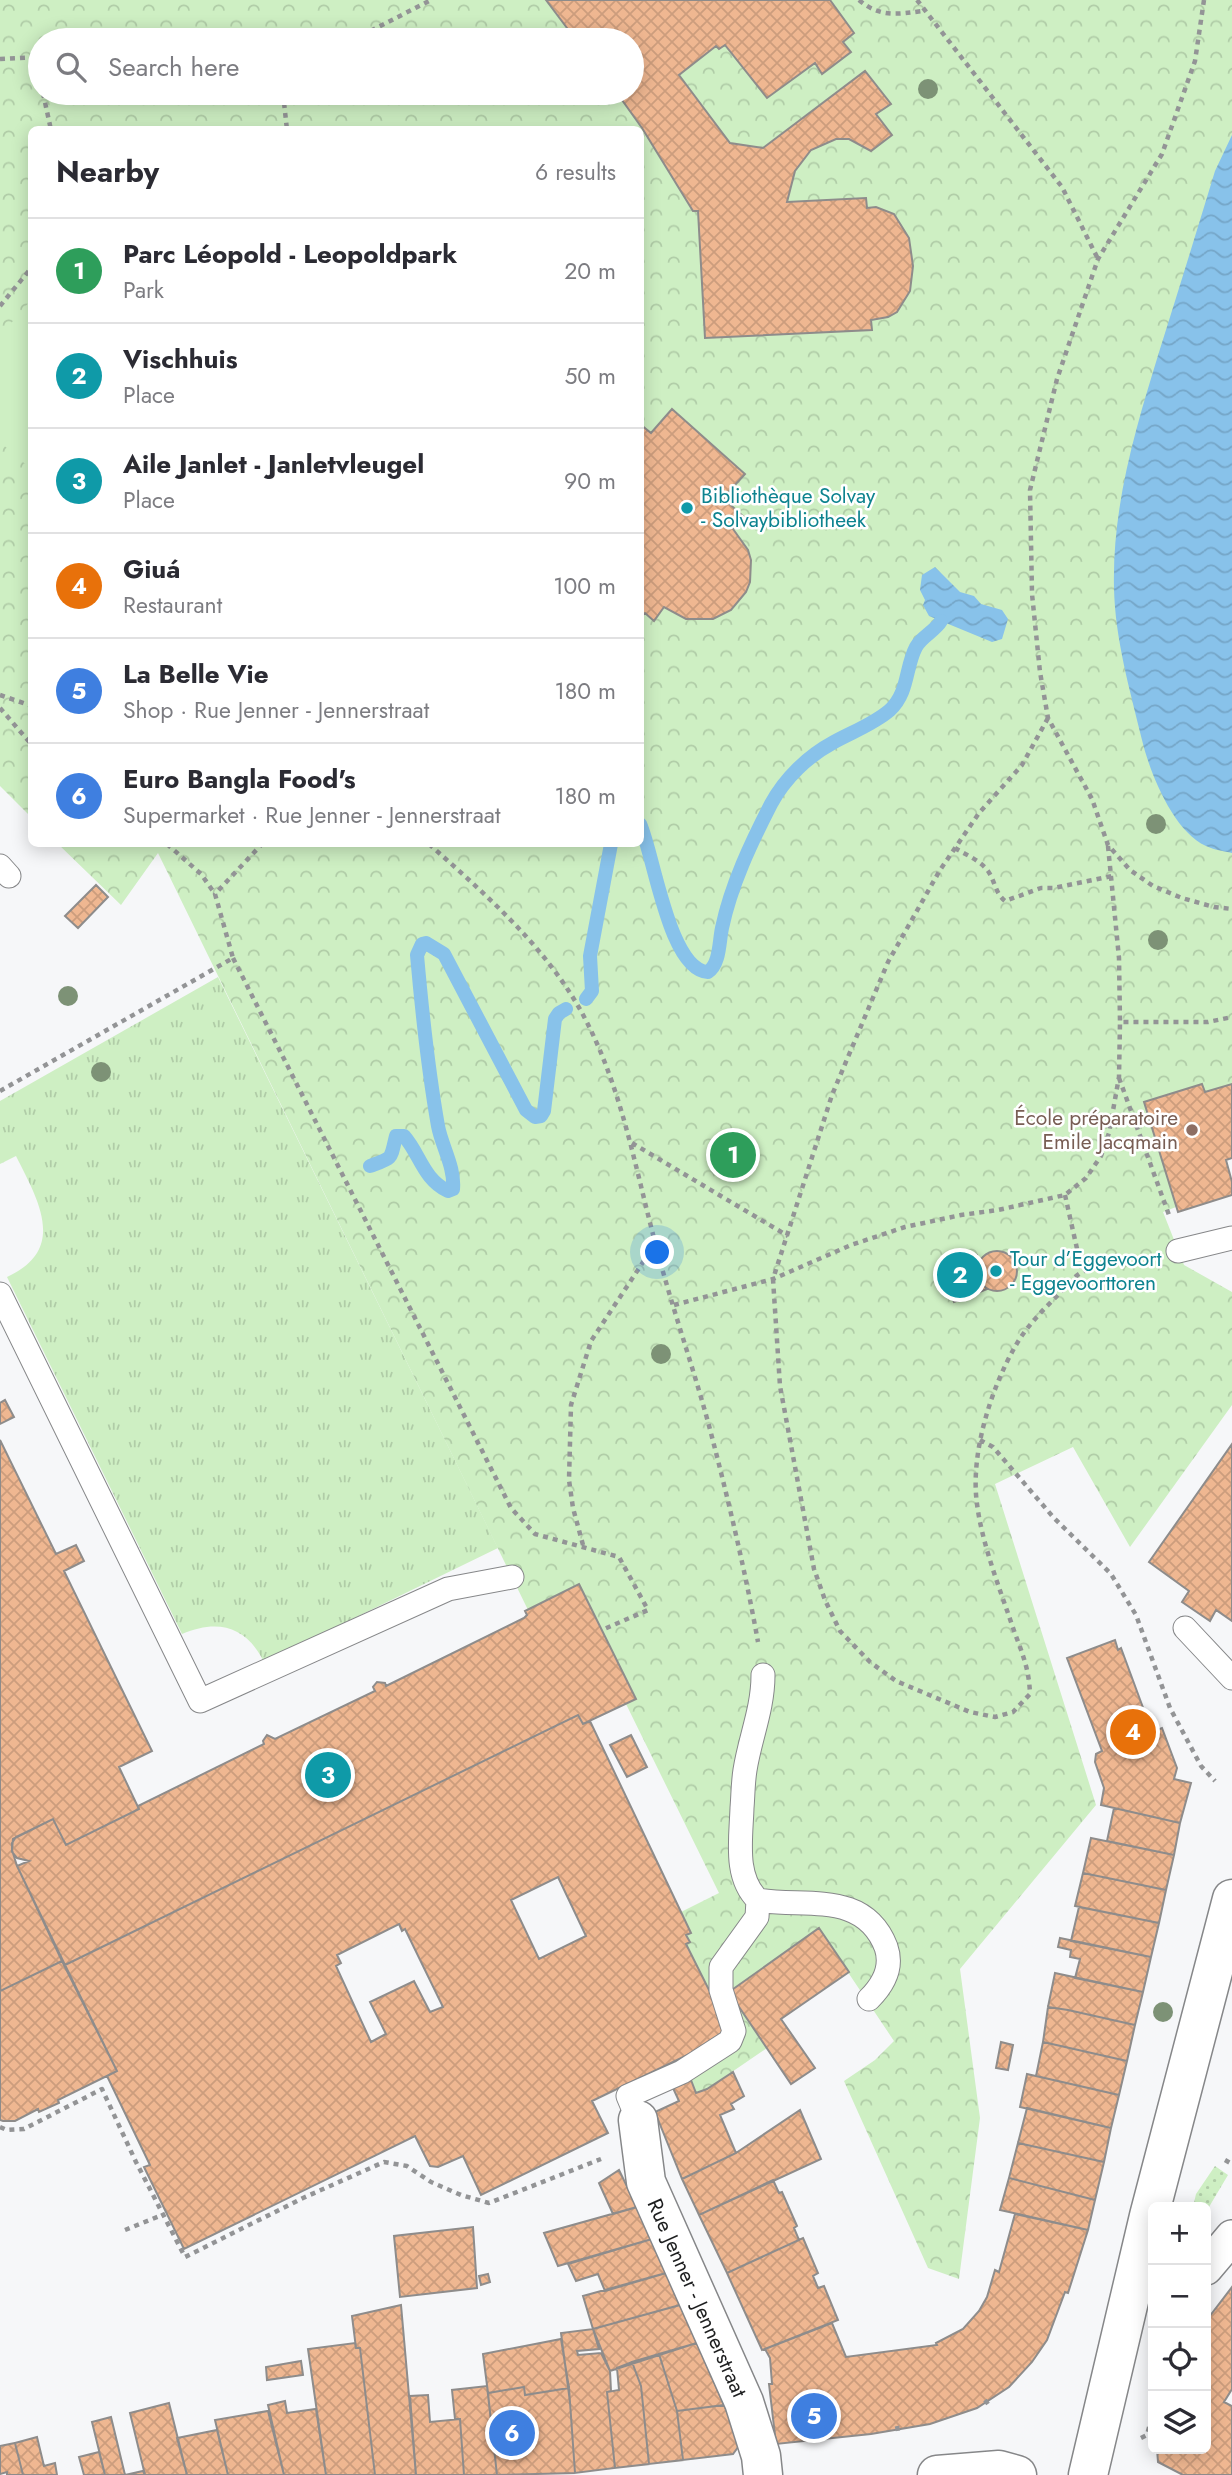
<!DOCTYPE html>
<meta charset="utf-8">
<style>
:root{--surface:#fff;--page:#f7f7f7;--text:#2b2b33;--muted:#7c7c81;--line:#e1e1e2;--accent:#0f766e}
body{margin:0;font-family:Jost,sans-serif;background:var(--page);color:var(--text)}
.controls{position:absolute;right:21px;bottom:21px;display:grid;overflow:hidden;border-radius:10px;box-shadow:0 4px 18px #0003}
.controls button{width:63px;height:63px;display:grid;place-items:center;padding:0;border:0;border-bottom:2px solid var(--line);background:var(--surface);color:var(--text);font:35px sans-serif}
.you{position:absolute;left:658px;top:1253px;width:24px;height:24px;margin:-18px;border:5px solid #fff;border-radius:50%;background:#1a73e8;box-shadow:0 0 0 10px #1a73e833}
.badge{display:grid;place-items:center;width:46px;height:46px;border-radius:50%;background:var(--accent);color:#fff;font-size:23px;font-weight:700}
.pin{position:absolute;translate:-50% -50%;border:4px solid #fff;box-shadow:0 2px 7px #0006}
.list{margin:0;padding:0;list-style:none}
h2{display:flex;justify-content:space-between;align-items:center;height:91px;margin:0;padding:0 28px;font-size:30px}
h2 small{font-size:23px;font-weight:400;color:var(--muted)}
.list li{display:grid;grid-template-columns:46px 1fr auto;gap:21px;align-items:center;box-sizing:border-box;height:105px;padding:0 28px;border-top:2px solid var(--line)}
.list b{display:block;font-size:26px;white-space:nowrap}
.list p{margin:0;font-size:23px;white-space:nowrap;color:var(--muted)}
.list em{font-size:23px;font-style:normal;color:var(--muted)}
.icon{flex:none;width:38px;height:38px;fill:none;stroke:currentColor;stroke-width:2;stroke-linecap:round;stroke-linejoin:round}
.map{position:relative;flex:none;width:1232px;height:2475px;overflow:hidden}
.search{position:absolute;background:var(--surface);box-shadow:0 4px 18px #0003;left:28px;top:28px;width:616px;height:77px;display:flex;align-items:center;gap:18px;box-sizing:border-box;padding:0 24px;border-radius:38px;color:var(--muted);font-size:26px}
.panel{position:absolute;background:var(--surface);box-shadow:0 4px 18px #0003;left:28px;top:126px;width:616px;height:721px;border-radius:10px}
.map>svg:first-child{display:block}
.grass{fill:url(#grass-tufts)}
.park{fill:url(#park-crowns);fill-rule:evenodd}
.garden{fill:url(#garden-dots)}
.pitch{fill:#ceefc3}
.water{fill:url(#water-waves)}
.lines{fill:none;stroke-linecap:round;stroke-linejoin:round}
.stream{stroke:#88c2ea;stroke-width:14}
.building{fill:url(#building-cross-hatch);stroke:#8e8c8b;stroke-width:2;fill-rule:evenodd}
.service-casing{stroke:#868789;stroke-width:25}
.pedestrian-casing{stroke:#868789;stroke-width:36}
.minor-casing{stroke:#868789;stroke-width:41}
.tertiary-casing{stroke:#868789;stroke-width:41}
.path{stroke:#939496;stroke-width:4.5;stroke-dasharray:5 5;stroke-linecap:butt}
.service{stroke:#fff;stroke-width:23}
.pedestrian{stroke:#fff;stroke-width:33}
.minor{stroke:#fff;stroke-width:38}
.tertiary{stroke:#fff;stroke-width:38}
.tree{fill:#7d9276}
.culture-dot{fill:#0f9aa8;stroke:#fff;stroke-width:2.5}
.education-dot{fill:#8d6e63;stroke:#fff;stroke-width:2.5}
.labels{text-anchor:middle;stroke-width:5;stroke-linejoin:round;paint-order:stroke}
.culture-label{font-size:21px;fill:#0d838f;stroke:#fff;text-anchor:start}
.education-label{font-size:21px;fill:#785e54;stroke:#fff;text-anchor:end}
.street-label{font-size:21px;fill:#1d1e1f;stroke:#fff}
</style>
<div class="map">
<svg width="1232" height="2475" viewBox="0 0 1232 2475">
<defs>
<pattern id="grass-tufts" width="24" height="20" patternUnits="userSpaceOnUse" patternTransform="scale(1.75)"><rect width="24" height="20" fill="#ceefc3"/><path d="M3 7l-1-3M5 7V3M7 7l1-3M15 17l-1-3M17 17v-4M19 17l1-3" fill="none" stroke="#b0cca7"/></pattern>
<pattern id="park-crowns" width="20" height="18" patternUnits="userSpaceOnUse" patternTransform="scale(1.75)"><rect width="20" height="18" fill="#ceefc3"/><path d="M2 6a3 3 0 1 1 6 0M12 15a3 3 0 1 1 6 0" fill="none" stroke="#b0cca7"/></pattern>
<pattern id="garden-dots" width="8" height="8" patternUnits="userSpaceOnUse" patternTransform="scale(1.75)"><rect width="8" height="8" fill="#ceefc3"/><path d="M2 2h.1M6 6h.1" fill="none" stroke="#b0cca7" stroke-width="1.8" stroke-linecap="round"/></pattern>
<pattern id="water-waves" width="16" height="10" patternUnits="userSpaceOnUse" patternTransform="scale(1.75)"><rect width="16" height="10" fill="#88c2ea"/><path d="M0 5q4-4 8 0t8 0" fill="none" stroke="#75a6c8"/></pattern>
<pattern id="building-cross-hatch" width="8" height="8" patternUnits="userSpaceOnUse" patternTransform="scale(1.75)"><rect width="8" height="8" fill="#efb791"/><path d="M0 0l8 8M0 8l8-8" fill="none" stroke="#cc9d7d"/></pattern>
</defs>
<rect width="100%" height="100%" fill="#f6f7f9"/>
<path class="grass" d="M218 977 498 1548 264 1662C246 1626 218 1619 182 1634L7 1277C68 1249 38 1200 16 1156L0 1164V1101Z"/>
<path class="park" d="M0 0H1232V1084L1205 1092 1202 1084 1144 1102 1176 1207 1163 1212 1184 1265 1232 1292V1405L1130 1547 1073 1447 995 1484 1096 1805 960 1969 980 2118 959 2279 928 2268 844 2081 875 2060 894 2041 819 1929 729 1992 767 2048 707 2089 696 2093 690 2080 666 2091 656 2071 731 2034 686 1944 690 1942 686 1935 691 1933 681 1912 719 1893 626 1704 636 1698 579 1584 528 1610 158 853 121 905 58 844H640V130H32L31 817 0 786ZM40 40H632V93H40Z"/>
<path class="garden" d="M1215 2166 1228 2175 1206 2212V2207H1193L1196 2194Z"/>
<path class="pitch" d="M31 300V469L0 442V336Z"/>
<path class="water" d="M1232 135V853C1224 851 1214 850 1206 846 1173 831 1150 773 1142 740 1130 690 1115 639 1114 588 1112 505 1136 427 1160 349 1179 289 1197 230 1215 171Z
M935 567 960 592 974 596 981 604 1002 610 1008 619 1002 639 992 642 929 616 923 605 925 600 920 590 922 575Z"/>
<g class="lines">
<path class="stream" d="M640 824C654 855 669 970 708 972 720 964 719 942 722 928 731 885 751 843 771 804 785 778 808 756 834 742 852 732 874 724 890 710 909 692 905 668 916 647 921 637 935 631 941 621
M586 999 592 991 590 956 611 844
M370 1166C394 1157 390 1160 396 1136H404C420 1154 423 1179 448 1191L453 1189C455 1167 442 1147 438 1126 428 1069 422 1012 417 955L422 944 426 943 444 954 526 1110 535 1117 541 1116 544 1111 555 1019 559 1013 566 1009"/>
</g>
<path class="building" d="M546 0H830L854 33 843 42 851 52 822 74 815 63 767 98 725 45 719 49 716 46 679 75 730 143 763 148 865 71 891 104 876 114 892 135 871 151 849 139H836L811 150 795 171 787 202 866 198 867 208 876 207 894 214 909 238 913 266 910 291 897 312 888 317 871 320 872 330 705 338 698 211H693L642 128 617 93H632V40H572L570 38 573 36Z
M672 409 745 474 723 498 745 518 733 529 748 550 751 560 750 582 746 592 731 610 713 619H686L664 607 654 621 645 613 640 618V424L651 433Z
M96 885 108 897 78 928 65 916Z
M1202 1084 1205 1092 1232 1084V1158L1226 1160 1232 1182V1195L1178 1212 1144 1102Z
M977 1271a20 20 0 1 1 40 0a20 20 0 1 1-40 0Z
M977 1255 979 1261 976 1271 978 1279 987 1289 954 1302 941 1269Z
M5 1400 14 1417 0 1424V1403Z
M0 1440 56 1554 76 1545 84 1561 64 1571 152 1751 119 1767 139 1809 66 1845 53 1819 13 1839 12 1850 17 1866 62 1961 0 1991Z
M1232 1444V1621L1216 1610 1210 1621 1182 1602 1189 1591 1149 1562Z
M579 1584 636 1699 583 1724 578 1715 65 1965 17 1866 29 1861 17 1858 12 1852V1843L16 1837 53 1819 66 1845 139 1809 138 1806 264 1744 263 1741 267 1735 275 1739 375 1691 373 1687 377 1682 385 1683 386 1686 524 1618 527 1615 525 1611Z
M1115 1640 1118 1650 1121 1648 1152 1732 1162 1728 1177 1768 1174 1779 1191 1783 1180 1823 1101 1805 1104 1788 1095 1762 1096 1754 1102 1751 1067 1658Z
M578 1715 583 1724 590 1721 681 1912 691 1933 686 1935 690 1942 686 1944 731 2034 592 2101 608 2133 481 2195 463 2156 438 2167 430 2166 415 2136 184 2249 144 2167 150 2165 107 2076 117 2071 65 1965ZM558 1877 586 1936 539 1959 511 1900ZM399 1924 402 1931 405 1929 443 2007 430 2012 414 1981 370 2002 386 2034 371 2042 336 1966 341 1963 337 1955Z
M631 1735 647 1767 627 1777 610 1745Z
M1114 1808 1180 1823 1174 1855 1107 1841Z
M1091 1838 1174 1855 1166 1890 1083 1873Z
M1083 1873 1166 1890 1159 1923 1075 1906Z
M1079 1907 1159 1923 1151 1957 1071 1941Z
M819 1928 849 1972 781 2019 815 2068 791 2084 729 1992Z
M1060 1938 1151 1957 1143 1992 1075 1978 1080 1959 1070 1957 1071 1950 1058 1947Z
M62 1961 117 2071 58 2100 59 2103 39 2112 38 2109 15 2121H3L0 2120V1991Z
M1055 1973 1143 1992 1135 2025 1068 2010 1048 2007Z
M1048 2007 1068 2010 1135 2025 1127 2061 1043 2042Z
M1001 2042 1013 2045 1008 2070 996 2068Z
M1043 2042 1127 2061 1119 2095 1036 2076Z
M733 2072 744 2096 731 2104 734 2109 720 2115 736 2153 682 2179 655 2112 679 2101 673 2088 691 2080 696 2093 707 2089Z
M1027 2074 1119 2095 1111 2128 1020 2107Z
M1027 2108 1111 2128 1104 2162 1018 2143Z
M800 2110 821 2159 699 2215 682 2179 736 2153Z
M1018 2143 1104 2162 1095 2200 1009 2178Z
M619 2170 637 2207 613 2214 599 2183Z
M1009 2178 1095 2200 1088 2230 1000 2210Z
M773 2180 779 2193 782 2192 797 2226 794 2228 799 2240 727 2273 699 2215Z
M637 2207 652 2239 558 2266 544 2233Z
M1015 2214 1088 2230 1068 2293 1065 2292 1047 2340 1032 2362 1009 2387 977 2408 930 2424 871 2434 776 2444 769 2384H772L770 2358 765 2349 832 2323 846 2357 937 2345 936 2343 963 2329 979 2311 987 2297 995 2270 999 2272Z
M473 2227 477 2288 400 2297 394 2236Z
M803 2238 818 2273 813 2276 818 2288 824 2286 838 2320 762 2350 727 2273Z
M652 2239 666 2273 605 2291 598 2274 576 2281 568 2264Z
M666 2273 680 2305 593 2329 583 2296Z
M488 2274 490 2282 481 2285 479 2276Z
M1232 2287V2389L1224 2402 1232 2406V2475H1183L1158 2462 1157 2449H1206V2321Z
M401 2305 416 2475H375L360 2348H356L352 2316Z
M680 2305 697 2343 610 2371 593 2329Z
M593 2329 599 2349 577 2351 578 2355 601 2353 610 2371 611 2391 607 2392 615 2468 575 2473 570 2402 561 2333Z
M561 2339 569 2388 525 2395 524 2387 488 2393 483 2354Z
M355 2343 356 2348H360L375 2475H326L308 2349Z
M697 2343 724 2405 677 2411 659 2354Z
M659 2354 677 2411 683 2460 649 2464 641 2386 632 2362Z
M301 2361 303 2375 267 2380 266 2367Z
M632 2362 641 2386 649 2464 615 2468 607 2392 619 2390 617 2368Z
M487 2386 497 2475H464L460 2419H455L452 2390Z
M524 2387 525 2395 569 2388 575 2473 497 2475 488 2393Z
M428 2395 430 2422 460 2419 464 2475H416L410 2396Z
M285 2401 287 2413 316 2409 326 2475H284L268 2405Z
M169 2403 187 2475H145L130 2413Z
M724 2405 741 2443 733 2454 683 2460 677 2411Z
M268 2411 284 2475H228L215 2420Z
M111 2417 125 2475 143 2471 145 2475H105L92 2422Z
M217 2430 228 2475H187L177 2438Z
M37 2437 44 2466 55 2463 57 2475H23L15 2443Z
M15 2443 23 2475H7V2472L0 2474V2446Z
M99 2452 105 2475H84L79 2457Z"/>
<g class="lines">
<g class="service-casing">
<path id="service" d="M0 866 9 876
M1178 1251 1232 1238
M0 1294 200 1701 448 1589 512 1577
M1185 1628 1232 1678
M763 1675C763 1709 750 1738 745 1770 743 1782 743 1796 742 1808 741 1839 734 1877 758 1900 805 1908 864 1890 886 1947 893 1967 883 1985 869 1999
M638 2120 628 2096 682 2072 730 2041 734 2031 721 1990V1967L757 1917 758 1900"/>
</g>
<g class="pedestrian-casing">
<path id="pedestrian" d="M1206 2268 1232 2237"/>
</g>
<g class="minor-casing">
<path id="minor" d="M638 2120 646 2182 744 2402 761 2456 763 2475"/>
</g>
<g class="tertiary-casing">
<path id="tertiary" d="M937 2475 999 2470 1017 2475
M1088 2475 1149 2216 1232 1899"/>
</g>
<path class="path" d="M859 0C880 18 898 14 923 11
M917 0 1062 187 1098 259
M1204 0 1195 61 1162 154 1098 259 1057 379 1030 490 1032 594 1040 672 1048 718 1092 799 1108 845 1130 870 1153 886 1182 898 1214 907 1232 909
M353 40 431 0
M34 58 40 81
M0 59 40 57
M43 93 51 130
M283 93 287 130
M0 306 32 267
M0 695 32 706
M0 708 32 745
M1048 718 1022 765 979 813 940 870 888 962 832 1095 773 1279 780 1386 814 1569 825 1600 840 1631 870 1662 896 1681 970 1712 995 1717 1013 1712 1030 1694C1029 1665 1020 1649 1011 1622 998 1584 982 1543 977 1504 970 1454 991 1388 1016 1345 1027 1326 1042 1311 1057 1296 1065 1287 1074 1276 1084 1271 1103 1261 1126 1259 1147 1256
M167 844 201 874 215 894
M429 844C485 894 543 944 581 1011 621 1084 634 1163 655 1242 672 1309 696 1374 713 1441 730 1507 746 1575 758 1642
M1108 846 1119 958 1120 1022H1208L1232 1017
M955 848C966 855 980 860 988 871 995 881 995 893 1005 901L1041 888H1054L1112 876
M233 958 511 1508 535 1534 619 1557 648 1610 602 1630
M1119 1078 1169 1215
M0 1091 233 958 215 894 262 844
M632 1143 788 1236
M1065 1195 1082 1271
M674 1305 773 1279 851 1245 905 1227 961 1215 998 1210 1065 1195 1086 1178 1101 1156 1109 1133 1119 1077 1120 1022
M980 1440 993 1447 1054 1518 1111 1574 1136 1615 1170 1708 1201 1766 1215 1781
M583 1545 573 1508 569 1480 571 1405 591 1341 655 1244
M0 2127 7 2130 24 2129 102 2089 136 2162 185 2257 303 2198 384 2162 407 2166 431 2182 461 2195 489 2203 601 2159
M1225 2160 1232 2164
M125 2230 162 2215
M985 2400 988 2404
M897 2426 898 2431
M1141 2438 1147 2435 1153 2412"/>
<use href="#service" class="service"/>
<use href="#pedestrian" class="pedestrian"/>
<use href="#minor" class="minor"/>
<use href="#tertiary" class="tertiary"/>
</g>
<g class="tree">
<circle cx="928" cy="89" r="10"/>
<circle cx="1156" cy="824" r="10"/>
<circle cx="1158" cy="940" r="10"/>
<circle cx="68" cy="996" r="10"/>
<circle cx="101" cy="1072" r="10"/>
<circle cx="661" cy="1354" r="10"/>
<circle cx="1163" cy="2012" r="10"/>
</g>
<g class="culture-dot">
<circle cx="687" cy="508" r="7"/>
<circle cx="996" cy="1271" r="7"/>
</g>
<circle class="education-dot" cx="1192" cy="1130" r="7"/>
<g class="labels">
<g class="culture-label">
<text x="701" y="503">Bibliothèque Solvay<tspan x="701" dy="24">- Solvaybibliotheek</tspan></text>
<text x="1010" y="1266">Tour d’Eggevoort<tspan x="1010" dy="24">- Eggevoorttoren</tspan></text>
</g>
<g class="education-label">
<text x="1178" y="1125">École préparatoire<tspan x="1178" dy="24">Emile Jacqmain</tspan></text>
</g>
<g class="street-label">
<text transform="translate(697 2298) rotate(66)" y="7">Rue Jenner - Jennerstraat</text>
</g>
</g>
</svg>
<div class="controls">
<button>+</button>
<button>−</button>
<button><svg class="icon" aria-label="locate" viewBox="0 0 24 24"><circle cx="12" cy="12" r="6"/><path d="M12 2v4M12 18v4M2 12h4M18 12h4"/></svg></button>
<button><svg class="icon" aria-label="layers" viewBox="0 0 24 24"><path d="M12 4l9 5-9 5-9-5zM3 14l9 5 9-5"/></svg></button>
</div>
<div class="you"></div>
<div class="pin badge" style="left:733px;top:1155px;background:#2e9e5b">1</div>
<div class="pin badge" style="left:960px;top:1275px;background:#0f9aa8">2</div>
<div class="pin badge" style="left:328px;top:1775px;background:#0f9aa8">3</div>
<div class="pin badge" style="left:1133px;top:1732px;background:#e8710a">4</div>
<div class="pin badge" style="left:814px;top:2416px;background:#3f7fe0">5</div>
<div class="pin badge" style="left:512px;top:2433px;background:#3f7fe0">6</div>
<div class="search"><svg class="icon" aria-label="search" viewBox="0 0 24 24"><circle cx="10" cy="10" r="6"/><path d="M15 15l6 6"/></svg>Search here</div>
<section class="panel">
<h2>Nearby<small>6 results</small></h2>
<ul class="list">
<li><span class="badge" style="background:#2e9e5b">1</span><div><b>Parc Léopold - Leopoldpark</b><p>Park</p></div><em>20 m</em></li>
<li><span class="badge" style="background:#0f9aa8">2</span><div><b>Vischhuis</b><p>Place</p></div><em>50 m</em></li>
<li><span class="badge" style="background:#0f9aa8">3</span><div><b>Aile Janlet - Janletvleugel</b><p>Place</p></div><em>90 m</em></li>
<li><span class="badge" style="background:#e8710a">4</span><div><b>Giuá</b><p>Restaurant</p></div><em>100 m</em></li>
<li><span class="badge" style="background:#3f7fe0">5</span><div><b>La Belle Vie</b><p>Shop · Rue Jenner - Jennerstraat</p></div><em>180 m</em></li>
<li><span class="badge" style="background:#3f7fe0">6</span><div><b>Euro Bangla Food's</b><p>Supermarket · Rue Jenner - Jennerstraat</p></div><em>180 m</em></li>
</ul>
</section>
</div>
